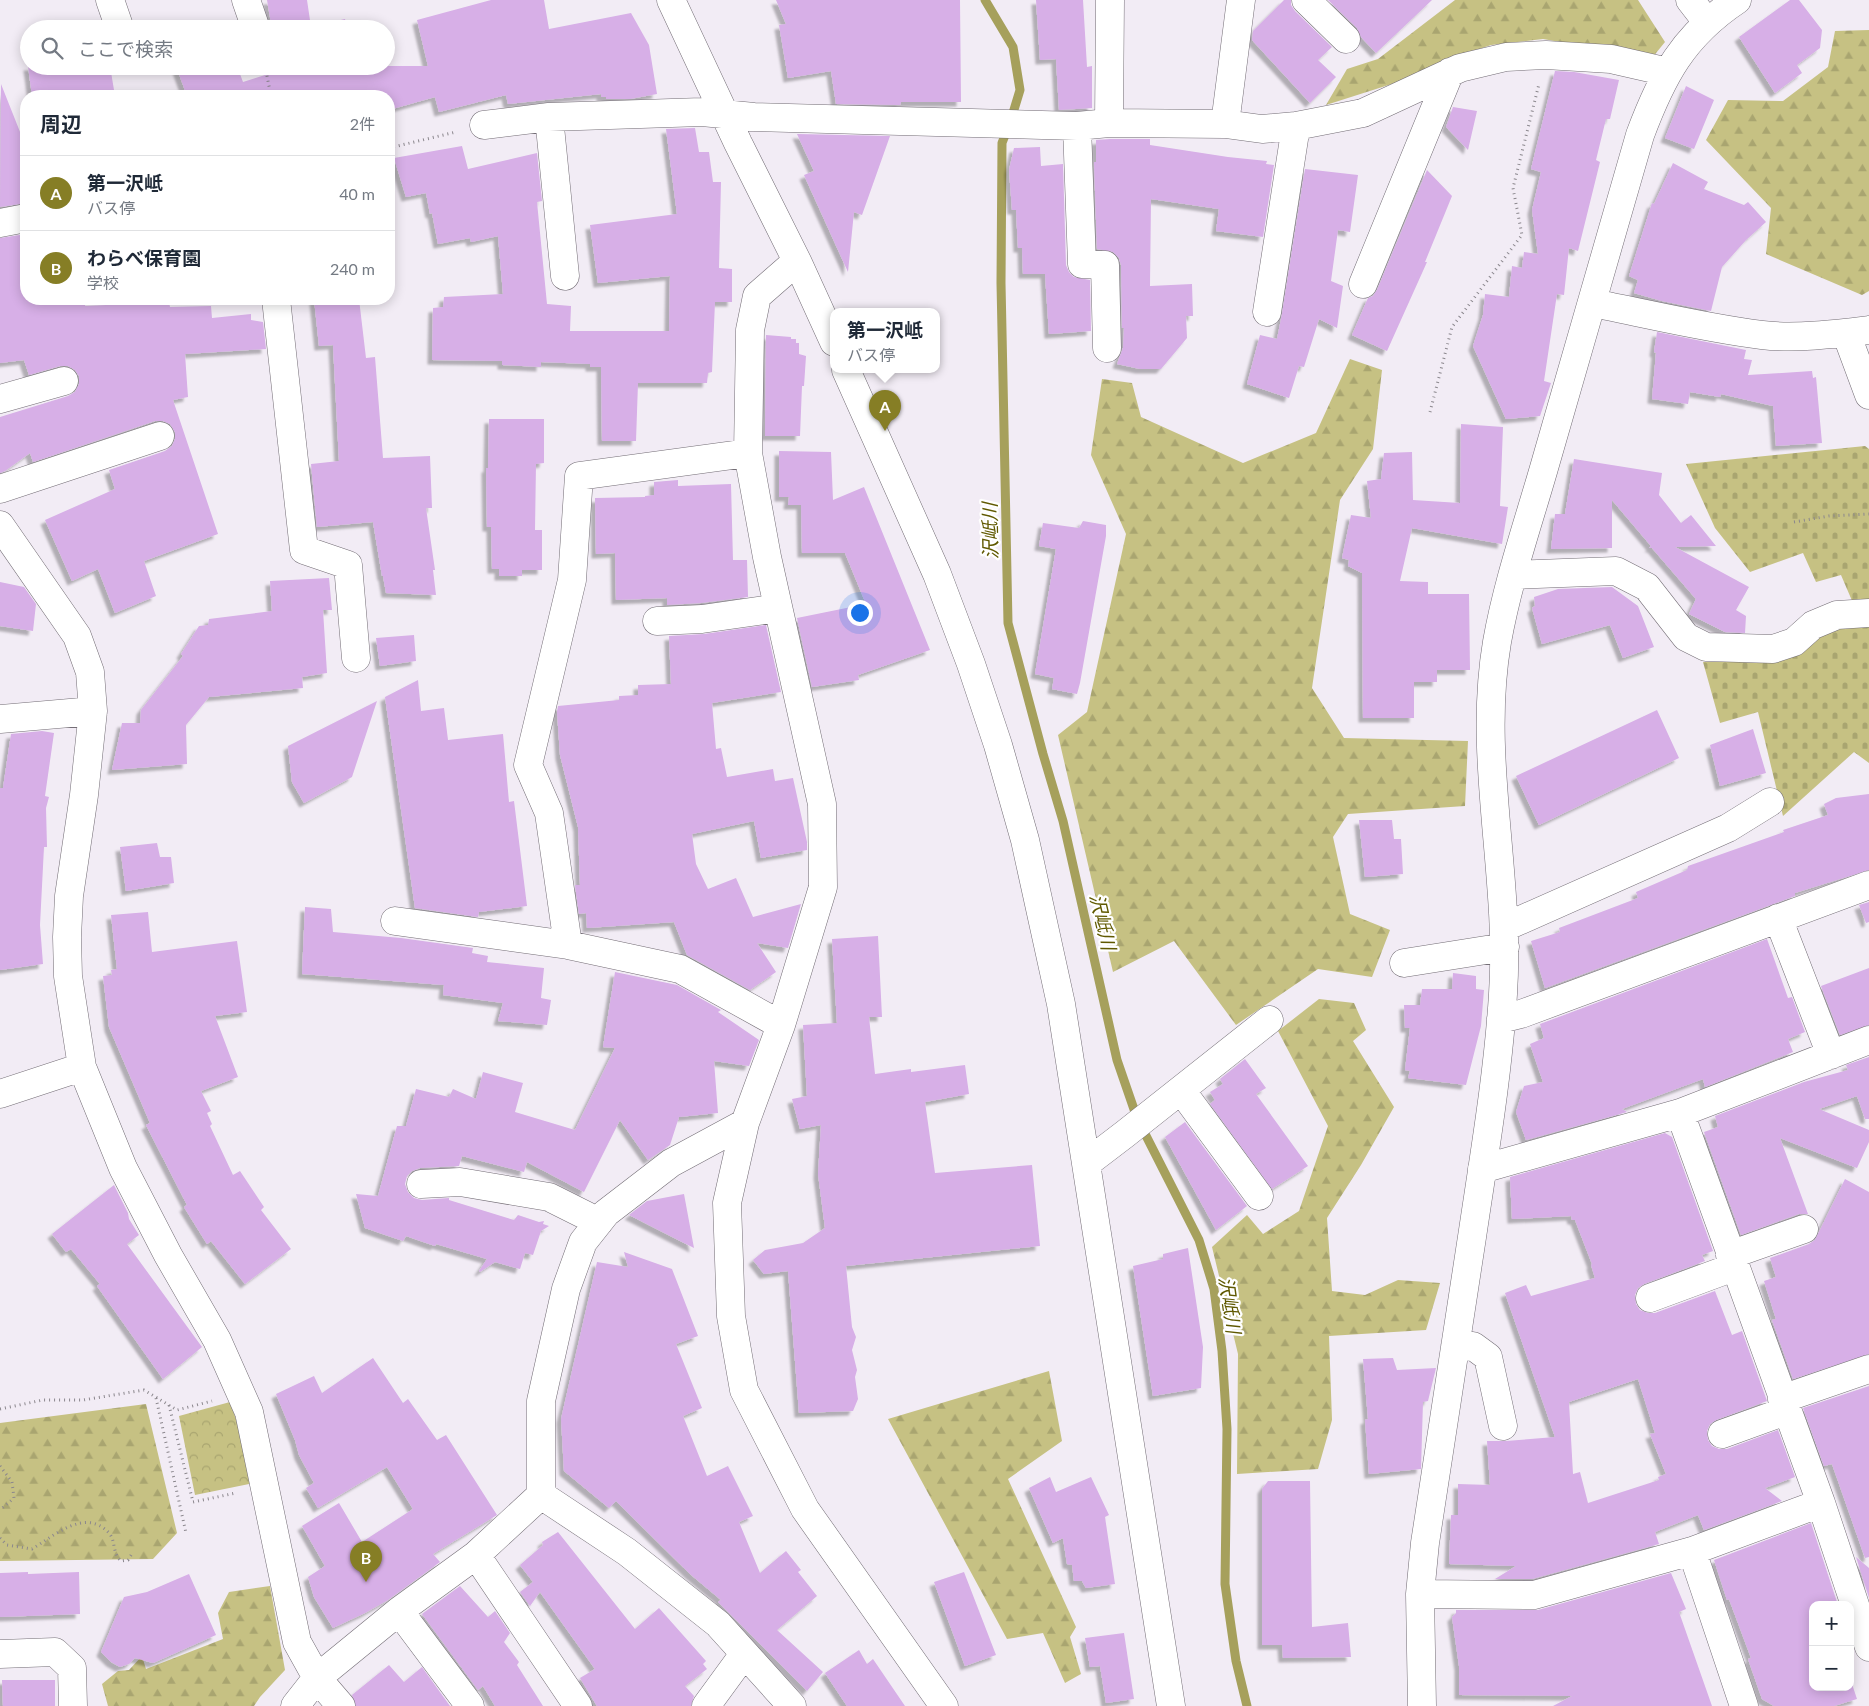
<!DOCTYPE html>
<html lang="ja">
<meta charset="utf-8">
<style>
:root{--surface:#fff;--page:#f6f6f7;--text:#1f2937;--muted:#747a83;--line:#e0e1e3;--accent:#867e25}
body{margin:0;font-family:Lato,"Noto Sans JP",sans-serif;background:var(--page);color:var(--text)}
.controls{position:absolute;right:15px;bottom:15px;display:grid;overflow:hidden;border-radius:10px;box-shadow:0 2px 12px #0003}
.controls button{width:45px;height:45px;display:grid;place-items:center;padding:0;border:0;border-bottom:1px solid var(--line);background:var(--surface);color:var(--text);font:25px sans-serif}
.you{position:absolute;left:859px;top:612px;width:18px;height:18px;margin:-12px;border:4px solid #fff;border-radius:50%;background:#1a73e8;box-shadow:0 0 0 8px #1a73e833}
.badge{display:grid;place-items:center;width:32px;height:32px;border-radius:50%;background:var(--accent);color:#fff;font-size:16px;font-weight:700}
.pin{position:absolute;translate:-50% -41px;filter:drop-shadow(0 1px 2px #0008)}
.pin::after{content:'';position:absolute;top:26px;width:18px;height:15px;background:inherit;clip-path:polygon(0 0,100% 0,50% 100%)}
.popup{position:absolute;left:830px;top:308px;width:110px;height:65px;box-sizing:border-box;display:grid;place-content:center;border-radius:10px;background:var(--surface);filter:drop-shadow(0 1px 4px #0005);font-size:16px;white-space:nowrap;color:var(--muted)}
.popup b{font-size:19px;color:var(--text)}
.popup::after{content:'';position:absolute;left:50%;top:100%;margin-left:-10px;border:10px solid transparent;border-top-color:var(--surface)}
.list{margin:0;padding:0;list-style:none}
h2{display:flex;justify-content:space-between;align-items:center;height:65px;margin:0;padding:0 20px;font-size:21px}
h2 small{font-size:16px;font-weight:400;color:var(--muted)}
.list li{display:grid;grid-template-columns:32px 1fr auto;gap:15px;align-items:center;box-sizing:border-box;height:75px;padding:0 20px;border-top:1px solid var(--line)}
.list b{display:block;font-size:19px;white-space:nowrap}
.list p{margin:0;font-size:16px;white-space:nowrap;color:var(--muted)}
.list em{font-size:16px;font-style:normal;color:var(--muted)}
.icon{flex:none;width:28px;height:28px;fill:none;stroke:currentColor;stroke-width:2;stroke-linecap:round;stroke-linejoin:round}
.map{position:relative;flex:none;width:1869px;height:1706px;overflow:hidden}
.search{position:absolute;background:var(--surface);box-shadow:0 2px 12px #0003;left:20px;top:20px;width:375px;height:55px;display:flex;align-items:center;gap:12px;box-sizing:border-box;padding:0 18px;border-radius:28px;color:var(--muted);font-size:19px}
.panel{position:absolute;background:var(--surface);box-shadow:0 2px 12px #0003;left:20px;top:90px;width:375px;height:215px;border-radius:20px}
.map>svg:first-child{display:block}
.forest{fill:url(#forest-firs)}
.cemetery{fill:url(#cemetery-stones)}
.park{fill:url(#park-crowns)}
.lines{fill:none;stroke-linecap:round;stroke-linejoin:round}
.stream{stroke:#a6a05c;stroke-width:9}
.building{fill:#d7afe7;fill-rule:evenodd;filter:url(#shadow)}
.minor-casing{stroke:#736d75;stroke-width:29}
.path{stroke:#8b878d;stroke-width:3;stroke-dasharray:1 4;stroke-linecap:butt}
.minor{stroke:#fff;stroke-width:28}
.labels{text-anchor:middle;stroke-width:4.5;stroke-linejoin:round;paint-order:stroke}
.water-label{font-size:19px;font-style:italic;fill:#605901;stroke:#fff}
</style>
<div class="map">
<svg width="1869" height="1706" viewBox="0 0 1869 1706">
<defs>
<pattern id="forest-firs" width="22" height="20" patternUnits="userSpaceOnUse" patternTransform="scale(1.25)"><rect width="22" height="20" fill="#c6c183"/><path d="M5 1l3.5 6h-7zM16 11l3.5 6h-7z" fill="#a9a570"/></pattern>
<pattern id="cemetery-stones" width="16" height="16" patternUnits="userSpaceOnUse" patternTransform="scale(1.25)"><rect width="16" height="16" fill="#c6c183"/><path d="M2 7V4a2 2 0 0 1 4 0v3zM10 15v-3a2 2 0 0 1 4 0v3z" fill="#a9a570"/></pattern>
<pattern id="park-crowns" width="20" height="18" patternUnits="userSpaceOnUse" patternTransform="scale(1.25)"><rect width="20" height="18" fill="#c6c183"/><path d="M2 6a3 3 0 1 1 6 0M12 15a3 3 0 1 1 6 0" fill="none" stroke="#a9a570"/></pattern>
<filter id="shadow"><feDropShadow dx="-4.5" dy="4.5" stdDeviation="1" flood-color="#0004"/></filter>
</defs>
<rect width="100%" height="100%" fill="#f2ecf5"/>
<path class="forest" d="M1455 0H1638L1665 42 1652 58 1543 39 1491 45 1453 58 1398 82 1326 105 1347 69 1378 59Z
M1869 30V291L1862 295 1766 254 1771 208 1706 140 1728 100 1783 101 1828 67 1835 31Z
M1350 359 1382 370 1373 449 1340 500 1312 688 1344 738 1468 741 1465 806 1348 814 1333 837 1350 914 1390 930 1372 977 1318 969 1236 1025 1174 941 1113 972 1058 735 1087 712 1126 534 1091 455 1102 379 1132 383 1141 417 1243 463 1316 433Z
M1319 999 1354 1003 1366 1030 1353 1041 1394 1107 1361 1165 1327 1218 1332 1291 1365 1295 1398 1280 1440 1283 1426 1330 1329 1336 1332 1420 1318 1469 1237 1474 1238 1354 1212 1247 1247 1215 1263 1234 1299 1211 1328 1126 1278 1031Z
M1049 1371 1062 1441 1008 1479 1076 1627 1070 1637 1081 1674 1065 1683 1043 1633 1007 1639 888 1419Z
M146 1404 177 1533 153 1559 0 1561V1423Z
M270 1586 285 1670 260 1697 254 1706H108L102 1684 118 1671 129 1670 142 1656 146 1669 223 1639 218 1613 229 1592Z"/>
<path class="cemetery" d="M1865 446 1869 449V608L1856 610 1841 575 1816 582 1803 553 1750 572 1715 528 1686 464Z
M1869 621V763L1854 752 1783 816 1758 712 1720 723 1703 662 1768 661 1814 641 1838 625Z"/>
<path class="park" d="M230 1402 245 1445 254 1483 195 1495 179 1416Z"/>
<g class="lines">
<path class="stream" d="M985 0 1013 47 1020 90 1013 113
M1007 130 1002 143 1001 283 1008 623 1043 754 1063 821 1117 1060 1137 1118 1199 1240 1214 1289 1222 1351 1227 1429 1225 1584 1236 1661 1247 1706"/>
</g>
<path class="building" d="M267 0H307L311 27 345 19 348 29H272Z
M491 0H544L549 29 631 13 649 45 657 94 630 99H606V97H601V94L508 104 506 95 439 112 435 97 389 110V96H187L176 66H237L243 82 284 69V66H428L417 20Z
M776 0H960L961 102H901L900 105 836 104 831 71 788 78 779 25 786 24Z
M1036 0H1083L1087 67 1092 66V108L1059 110 1056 59 1040 60Z
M1284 0H1291V5L1295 11 1332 47 1318 60 1336 77 1310 103 1252 40 1253 31Z
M1328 0H1432L1376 53 1361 37 1357 28Z
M1790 0H1799L1822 30 1820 48 1797 65 1802 73 1775 93 1739 37Z
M28 66H56V71L87 66H110L115 96H32Z
M1555 71 1574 72 1619 80 1610 119H1606L1596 160 1600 162 1578 251 1569 248 1564 295 1557 294 1544 381 1551 383 1540 416 1506 419 1473 346 1483 315 1485 294 1509 297 1512 266 1522 268 1524 252 1538 254 1532 210 1541 172 1531 169Z
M1 84 26 147V203L0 207Z
M1686 86 1714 100 1694 149 1665 138Z
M1453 107 1477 111 1468 150 1446 127Z
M695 128 699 152H709L713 182H721L719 268 732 269V302H715L712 372 708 373 707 383H638L636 441H602L601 367H590V364L541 362V367L502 365V361L432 360 433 308 443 307 444 297 503 294 498 236 471 242 470 238 438 244 432 213 430 214 426 193 406 197 394 158 462 146 468 169 537 153 542 201 537 202 547 304 571 306 570 331H669L670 276 598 283 590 225 677 214 666 129Z
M797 134 890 136 862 215 854 212 848 272 804 175 814 171Z
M1110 139H1150V145L1228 157 1267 161 1266 164 1274 165 1263 237 1216 231 1219 209 1151 199 1150 286 1192 284 1193 316H1186L1187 338 1161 369H1140L1117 364 1123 348 1124 328H1122L1121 265 1119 258 1113 252 1097 249 1094 162H1096V140Z
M1040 147 1041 166 1063 164 1066 265 1069 272 1074 277 1090 280 1091 331 1049 334 1045 274H1023L1022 248H1018L1016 210H1012L1009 170 1014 148Z
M1673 163 1708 182 1704 189 1744 205 1748 202 1766 222 1746 240 1722 267 1711 311 1662 301 1634 293 1638 280 1629 276 1652 203 1654 204Z
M1305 169 1358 175 1350 232 1338 230 1331 281 1343 286 1337 328 1319 319 1304 367 1299 366 1289 398 1247 384 1260 335 1277 339 1282 314Z
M1427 170 1452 196 1425 262H1427L1387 351 1352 335 1368 298 1373 296 1377 290Z
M26 234V299H87L85 306 169 302 170 307 211 306 212 318 251 314V320L263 322 266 349 185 354 188 397 173 400 218 534 144 561 156 596 115 613 98 569 72 581 45 520 115 489 109 470 165 451 172 446 175 439V432L170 424 163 421H155L33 462 30 453 5 471 0 473V417L68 396 75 392 79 384V376L75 370 68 366H60L29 375 24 360 0 363V238Z
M314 299H359L366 358 375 357 383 458 430 456 432 508H426L435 570H433L436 595 386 593 383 576H382L373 522 317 527 311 464 339 461 333 345 319 346Z
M1657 332 1746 350 1744 359 1752 360 1748 375 1812 371 1813 378 1816 377 1822 443 1776 446 1773 406 1721 394 1720 397 1690 392 1688 404 1652 399 1656 353 1654 352Z
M766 335 791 337V339H796V343H799V354L806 356 804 386H802L800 436H765Z
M489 419H544V463L536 464 535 530H542V570H522V576H499V569H492L491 527H487L486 468H488Z
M1461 424 1503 427 1500 506 1508 507 1502 544 1412 528 1400 581 1428 582V594H1469L1470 670H1437V682H1414V718H1363L1362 573 1348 566 1349 560 1342 558 1351 515 1371 518 1367 481 1381 479 1384 453 1412 452 1413 500 1460 503Z
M779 451 831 452 833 500 864 487 930 650 858 675 859 680 812 687 797 618 866 604 845 553H802L801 505H788L789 497H779Z
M1574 459 1662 473 1659 495 1681 523 1691 515 1716 546 1675 547 1749 587 1736 610 1746 616 1745 633 1725 632 1689 614 1696 599 1652 548H1649L1651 546 1612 500V548L1551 549 1555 514H1565Z
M678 480V486L731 484 733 560H747L748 597 701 603 667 605V598L616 600 615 553 596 554 595 498 645 497V496L654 495V482Z
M1083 521 1106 525V536L1080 683 1077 694 1052 689 1054 678 1035 674 1056 549 1039 546 1043 523 1079 528Z
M329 578 332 610H323L327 673 302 677 303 688 209 697 186 725 187 764 112 770 122 723H140L141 710 183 656 181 654 199 626 208 625 209 619 272 611 270 581Z
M0 582 24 587 36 604 33 631 0 626Z
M1612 587 1638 606 1654 647 1623 658 1610 625 1542 644 1532 608 1535 606 1534 597 1558 589Z
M766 625 781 692 712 703 716 749 721 748 727 777 773 769 775 781 793 778 807 842V850L761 858 754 821 692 834 696 864 708 889 736 878 753 917 801 904 788 948 757 943 776 972 750 990 687 955 674 922 587 928 586 913 579 914 575 885H580L578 827 560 755 557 712 558 706 619 700V696L638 695V685L671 684 669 636 704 634Z
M414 635 416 661 380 666 376 638Z
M418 680 421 711 444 708 448 740 503 734 509 802 514 801 527 906 479 912 478 917 415 908 385 697Z
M377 701 352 777 304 803 292 782 288 746Z
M1657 710 1679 758 1539 825 1516 776Z
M1753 729 1766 773 1720 786 1710 745Z
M42 731 54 733 45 796 49 797 46 808 47 847H44L40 925 43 964 0 970V788H3L11 734Z
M1869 794V870L1795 893V896L1545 988 1531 941 1560 932 1559 928 1638 898 1636 892 1687 870 1688 866 1784 832 1783 830 1828 815 1824 804 1836 798Z
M1359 820H1392L1394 839H1401L1403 874 1365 877Z
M157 843 160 857H171L174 883 126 891 120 847Z
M1869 902V922L1866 923 1859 905Z
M305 907 331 909 333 932 401 938 473 948 472 953 488 956 487 962 544 968 541 998 551 1000 547 1025 498 1021 503 1003 443 995 444 985 302 974Z
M148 912 152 952 237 941 247 1012 215 1016 238 1077 201 1091 211 1111 207 1113 212 1124 210 1126 233 1175 240 1171 264 1207 261 1210 291 1249 245 1284 211 1241 207 1244 184 1207 187 1205 146 1125 150 1123 109 1027 103 976 112 975 111 970 117 969 111 915Z
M878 936 882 1017H869L875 1074 911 1069V1072L965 1065 969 1094 925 1102 935 1173 1032 1165 1040 1246 846 1266 852 1327 856 1337 852 1350 857 1370 855 1377 858 1399 853 1411 799 1413 788 1271 764 1274 753 1260 765 1250 803 1243 825 1228 818 1174 821 1125 800 1129 792 1099 807 1096 803 1025 837 1023 832 939Z
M1767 939 1788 998 1792 997 1805 1032 1788 1039 1793 1052 1705 1087 1703 1079 1622 1109 1627 1112 1526 1140 1516 1112 1524 1086 1543 1082 1530 1044 1544 1038 1540 1024Z
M1869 968V1025L1840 1035 1821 986Z
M615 972 677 985 721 1010 718 1012 759 1040 749 1066 714 1061 718 1113 679 1117 670 1145 648 1160 620 1120 584 1192 527 1162 524 1172 462 1156 459 1166 420 1168 412 1171 407 1176 405 1184 408 1192 414 1198 422 1200 449 1198V1200L514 1220 518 1215 539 1222 544 1221 543 1224 549 1226 541 1231 533 1255 525 1253 520 1269 495 1262 480 1272 479 1271 487 1259 436 1244 435 1246 406 1236 403 1241 365 1228 356 1194 378 1196 397 1126H406L416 1089 449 1097 453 1089 476 1099 483 1072 523 1083 515 1112 575 1130 615 1048 603 1047Z
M1453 973 1476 976V989L1484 990 1481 1026 1466 1085 1408 1078 1410 1071 1405 1070 1410 1028H1405L1404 1005H1420L1422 989H1452Z
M1869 1057V1119H1865L1857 1096 1819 1109 1869 1130V1142L1857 1168 1780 1138 1808 1214H1799L1741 1235 1704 1132 1718 1127 1715 1116 1804 1082 1848 1070 1846 1065Z
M1245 1059 1266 1088 1256 1094 1308 1166 1272 1189 1210 1104 1215 1100 1210 1092 1223 1084 1220 1079Z
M1185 1122 1247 1206 1216 1230 1165 1137Z
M1665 1133 1672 1137 1713 1251 1702 1255 1705 1261 1644 1284 1638 1288 1635 1295 1636 1304 1640 1310 1648 1313H1655L1715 1291 1732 1335 1742 1331 1767 1401 1716 1420 1710 1424 1707 1431 1708 1440 1712 1446 1719 1449H1727L1778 1430 1795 1477 1765 1488 1782 1501 1704 1530 1698 1515 1655 1532 1659 1544 1532 1579H1495L1516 1566 1449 1564 1451 1515H1458V1484L1490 1485 1487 1441H1506L1555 1437 1505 1293 1526 1285 1531 1296 1595 1278 1591 1265 1592 1264 1575 1220H1572L1571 1216 1512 1219 1510 1177ZM1638 1379 1655 1433 1650 1434 1666 1474 1658 1477 1659 1480 1588 1503 1580 1472 1573 1474 1569 1402Z
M1845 1179 1869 1192V1354L1793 1379 1772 1320 1776 1319 1764 1281 1776 1277 1770 1258 1809 1244 1815 1240Z
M114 1185 128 1213 129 1219 139 1235 127 1244 202 1347 163 1379 97 1286 100 1284 71 1249 66 1252 52 1234Z
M684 1194 694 1248 629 1215 647 1201Z
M1188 1248 1203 1347 1201 1388 1153 1396 1133 1266 1163 1259V1254Z
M624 1252 672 1269 698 1336 676 1344 702 1408 683 1416 707 1476 728 1466 753 1516 739 1522 760 1573 786 1551 801 1570 798 1572 817 1596 777 1630 823 1672 807 1691 718 1602 721 1600 690 1574 616 1501 609 1508 564 1471 561 1419 597 1262 628 1267Z
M373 1358 403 1403 408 1399 437 1440 446 1435 497 1515 433 1554 440 1562 388 1600 365 1613 333 1628 314 1597 308 1577 325 1566 302 1526 339 1503 362 1542 413 1509 387 1467 318 1508 306 1488 314 1483 299 1455 295 1440 276 1394 314 1376 322 1393Z
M1393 1358 1397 1370 1436 1368 1428 1401 1423 1402 1421 1469 1369 1474 1365 1420 1368 1419 1363 1359Z
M1869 1386V1557L1865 1558 1832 1464 1824 1466 1803 1408Z
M1050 1477 1056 1492 1091 1477 1109 1515 1105 1517 1115 1584 1086 1588 1082 1581H1074L1072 1565 1067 1564 1063 1538 1053 1543 1029 1488Z
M1268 1481H1310L1312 1627 1348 1623 1351 1657 1283 1658 1282 1645H1262V1489Z
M1811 1523 1838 1605H1813V1687H1850V1678L1857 1699 1834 1706H1774L1762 1699 1748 1659 1751 1658 1729 1599 1727 1600 1714 1560Z
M558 1532 635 1629 659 1608 706 1661 703 1664 707 1669 685 1686 694 1696 691 1706H597L580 1678 595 1669 540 1592 530 1606 520 1592 533 1582 520 1565 543 1545 542 1542Z
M1856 1557 1869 1568V1598Z
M28 1572V1574L79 1572 80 1614 0 1617V1573Z
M964 1572 996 1655 965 1666 934 1582Z
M1671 1573 1686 1609 1679 1612 1712 1706H1553L1572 1696 1459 1695V1666L1452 1617 1456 1613V1610H1538Z
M189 1574 216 1635 153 1663 135 1658 129 1664 120 1667 111 1662 101 1652 124 1597 147 1592Z
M460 1586 488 1617 495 1611 510 1633 504 1642 519 1662 517 1665 543 1706H495L483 1686 478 1690 422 1614Z
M1124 1633 1134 1699 1106 1703 1100 1666 1090 1667 1085 1638Z
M859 1650 867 1664 873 1659 905 1706H847L825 1673Z
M389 1665 404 1682 422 1667 450 1706H356L352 1695Z
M2 1680H55V1706H3Z"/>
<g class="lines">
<g class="minor-casing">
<path id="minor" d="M110 0 120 29
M246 0 256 29
M671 0 738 143 798 263 834 342
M1306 0 1346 39
M1690 0 1707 22
M549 117 565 276
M1109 123 1110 0
M1225 124 1241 0
M484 125 549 117 702 112 754 117 1077 126 1109 123 1225 124 1262 129 1296 126 1363 113 1460 68 1506 57 1546 55 1611 59 1668 72
M1077 126 1082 264 1105 265 1107 348
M0 223 26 218
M798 263 789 268 757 296 750 330 748 453 767 557 822 804 823 887 781 1025 745 1123 727 1203 731 1316 744 1390 805 1509 944 1706
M1363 284 1450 72
M276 299 304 550 348 565 356 658
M1592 303C1649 314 1705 328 1762 335 1795 339 1836 334 1869 330
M1267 312 1296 126
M1846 333 1869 395
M846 370 937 574 971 664 998 745 1025 840 1061 1004 1171 1706
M0 399 64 381
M748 453 579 476 572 580 528 765 549 813 568 945 680 969 781 1025
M0 489 160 436
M0 525 77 636 90 672 93 711 84 795 69 896 67 937 68 976 82 1067 123 1168 168 1255 217 1340 249 1412 297 1642 317 1678 341 1706
M1513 575 1616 571 1647 587 1686 637 1706 647 1773 649 1794 642 1813 625 1837 615 1869 613
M657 621 702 619 778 608
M0 719 93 711
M1778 918 1831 1055
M395 921 568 945
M1505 927 1728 828 1770 802
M1404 963 1505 947
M1501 1019 1521 1014 1869 885
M1181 1090 1259 1196
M0 1094 82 1067
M1680 1113 1821 1503 1869 1647
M1087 1163 1125 1134 1269 1020
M1482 1169 1680 1113 1869 1040
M421 1184 460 1182 549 1197 599 1222
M1730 1255 1804 1229
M1650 1298 1734 1267
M1455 1347 1473 1346 1488 1357 1503 1426
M1782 1399 1869 1369
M1722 1434 1786 1411
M541 1495 627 1552 718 1624 792 1706
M1692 1551 1744 1706
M476 1555 578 1706
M1420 1594 1534 1595 1692 1551 1821 1503
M399 1611 470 1706
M0 1654 55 1652 72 1668 73 1706
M295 1706 317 1678 399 1611 476 1555 541 1495V1401L566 1289 583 1242 606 1213 671 1163 745 1123
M706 1706 744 1654
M1422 1706 1420 1594 1425 1543C1441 1441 1456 1339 1472 1237 1484 1156 1498 1075 1503 994 1511 876 1477 759 1497 642 1508 580 1529 521 1546 461 1577 352 1609 244 1640 135 1662 76 1683 36 1737 0"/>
</g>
<path class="path" d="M265 66 271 96
M389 148 456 132
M1430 412 1452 327 1522 235 1513 188 1539 84
M1794 522 1829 516 1869 514
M156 1398 186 1533
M169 1405 193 1502 236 1493
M0 1409 43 1400H83L144 1390 177 1410 212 1401
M0 1466 12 1482 14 1498 0 1510
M0 1538 7 1545 32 1549C54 1536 85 1507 109 1533 116 1541 112 1553 121 1561L128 1560 133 1552"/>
<use href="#minor" class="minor"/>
</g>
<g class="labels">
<g class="water-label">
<text transform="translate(990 531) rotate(-91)" y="7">沢岻川</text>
<text transform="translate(1103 922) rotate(77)" y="7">沢岻川</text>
<text transform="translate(1230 1305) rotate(82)" y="7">沢岻川</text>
</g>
</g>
</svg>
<div class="controls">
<button>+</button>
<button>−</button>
</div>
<div class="you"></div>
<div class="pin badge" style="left:885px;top:431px">A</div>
<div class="popup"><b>第一沢岻</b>バス停</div>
<div class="pin badge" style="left:366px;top:1582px">B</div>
<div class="search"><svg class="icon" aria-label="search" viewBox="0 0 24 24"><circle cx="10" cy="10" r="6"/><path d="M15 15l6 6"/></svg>ここで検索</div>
<section class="panel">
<h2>周辺<small>2件</small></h2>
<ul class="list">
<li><span class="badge">A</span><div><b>第一沢岻</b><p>バス停</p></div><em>40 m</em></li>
<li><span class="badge">B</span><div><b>わらべ保育園</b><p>学校</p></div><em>240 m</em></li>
</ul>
</section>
</div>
